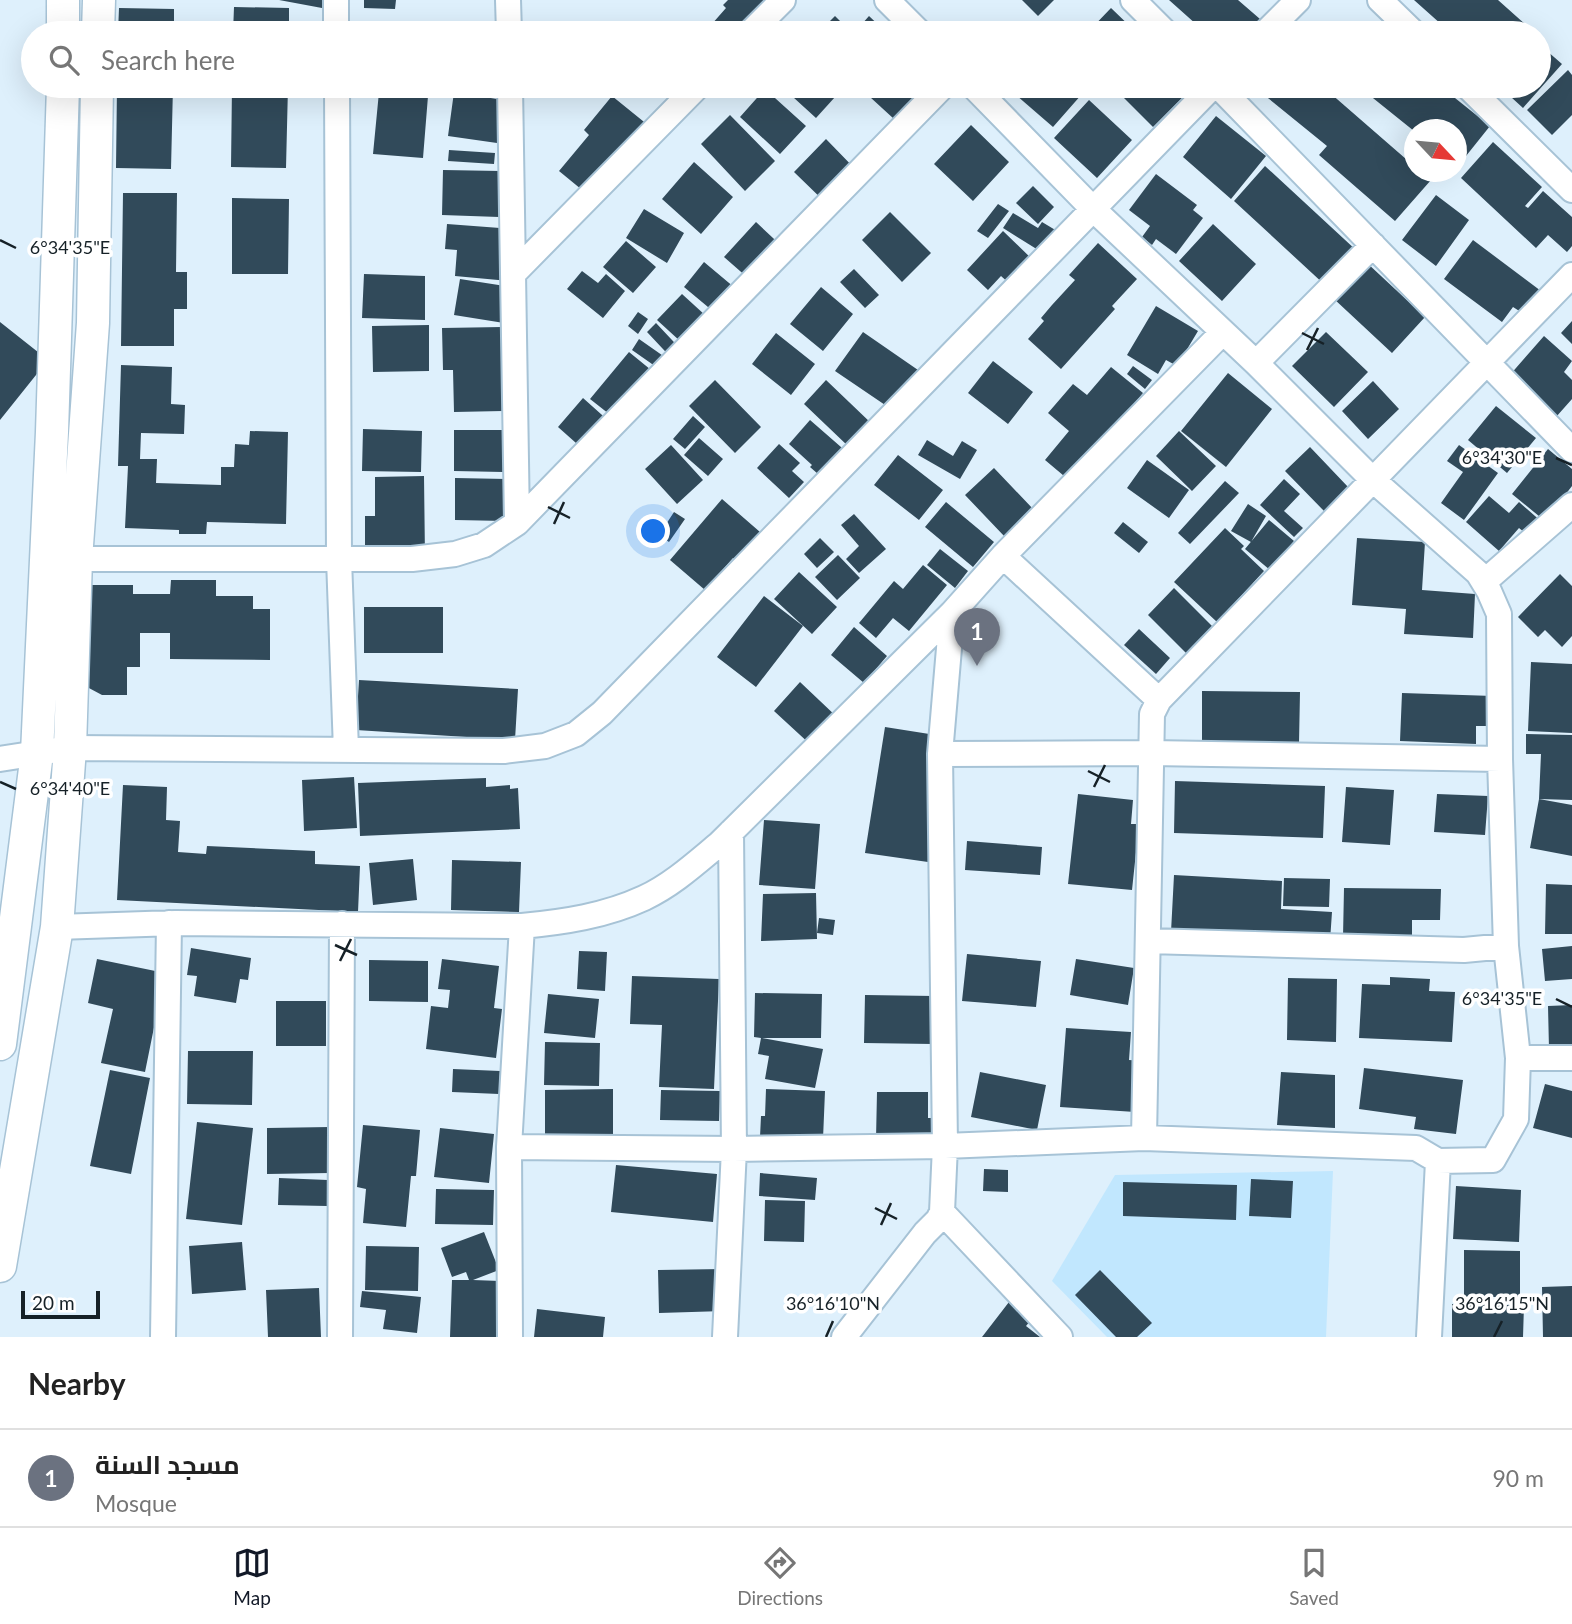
<!DOCTYPE html>
<meta charset="utf-8">
<style>
:root{--surface:#fff;--page:#f2f2f2;--text:#222;--muted:#767676;--line:#e0e0e0;--accent:#111827}
body{margin:0;font-family:Lato,Cairo,sans-serif;background:var(--page);color:var(--text)}
.compass{position:absolute;left:1404px;top:119px;width:63px;height:63px;border-radius:50%;background:var(--surface);box-shadow:0 7px 28px #0002;rotate:116deg}
.scale{position:absolute;left:21px;bottom:18px;width:79px;box-sizing:border-box;padding-left:7px;border:4px solid #162127;border-top:0;font-size:19px;line-height:24px;white-space:nowrap;color:#162127;-webkit-text-stroke:5px #fff;paint-order:stroke}
.you{position:absolute;left:654px;top:532px;width:24px;height:24px;margin:-18px;border:5px solid #fff;border-radius:50%;background:#1a73e8;box-shadow:0 0 0 10px #1a73e833}
.badge{display:grid;place-items:center;width:46px;height:46px;border-radius:50%;background:var(--accent);color:#fff;font-size:23px;font-weight:700}
.pin{position:absolute;translate:-50% -58px;filter:drop-shadow(0 2px 4px #0008)}
.pin::after{content:'';position:absolute;top:37px;width:24px;height:21px;background:inherit;clip-path:polygon(0 0,100% 0,50% 100%)}
.list{margin:0;padding:0;list-style:none}
h2{display:flex;justify-content:space-between;align-items:center;height:91px;margin:0;padding:0 28px;font-size:30px}
h2 small{font-size:23px;font-weight:400;color:var(--muted)}
.list li{display:grid;grid-template-columns:46px 1fr auto;gap:21px;align-items:center;box-sizing:border-box;height:98px;padding:0 28px;border-top:2px solid var(--line)}
.list b{display:block;font-size:26px;white-space:nowrap}
.list p{margin:0;font-size:23px;white-space:nowrap;color:var(--muted)}
.list em{font-size:23px;font-style:normal;color:var(--muted)}
.icon{flex:none;width:38px;height:38px;fill:none;stroke:currentColor;stroke-width:2;stroke-linecap:round;stroke-linejoin:round}
.map{position:relative;flex:none;width:1572px;height:1337px;overflow:hidden}
.search{position:absolute;background:var(--surface);box-shadow:0 7px 28px #0002;left:21px;right:21px;top:21px;height:77px;display:flex;align-items:center;gap:18px;box-sizing:border-box;padding:0 24px;border-radius:38px;color:var(--muted);font-size:26px}
.sheet{height:189px;background:var(--surface)}
nav{display:flex;justify-content:space-around;align-items:center;box-sizing:border-box;height:98px;border-top:2px solid var(--line);background:var(--surface);font-size:19px;color:var(--muted)}
nav a{display:grid;justify-items:center;gap:4px}
nav .on{color:var(--accent)}
.map>svg:first-child{display:block}
.built{fill:#c1e7fe}
.building{fill:#314a5a}
.lines{fill:none;stroke-linecap:round;stroke-linejoin:round}
.minor-casing{stroke:#a7c3d6;stroke-width:28}
.major-casing{stroke:#a7c3d6;stroke-width:35}
.minor{stroke:#fff;stroke-width:24}
.major{stroke:#fff;stroke-width:32}
.ticks{fill:none;stroke:#162127;stroke-width:2.5}
.ticks-label{font-size:18px;text-anchor:middle;fill:#162127;stroke:#fff;stroke-width:7;stroke-linejoin:round;paint-order:stroke}
</style>
<div class="map">
<svg width="1572" height="1337" viewBox="0 0 1572 1337">
<rect width="100%" height="100%" fill="#def0fc"/>
<path class="built" d="M1333 1171 1326 1337H1107L1052 1281 1115 1175Z"/>
<path class="building" d="M279 0H323L322 8Z
M364 0H396L395 9 364 8Z
M728 0H784L756 33H704L726 8 723 5Z
M1022 0H1054L1038 16Z
M1169 0H1238L1260 19 1248 33H1206Z
M1414 0H1498L1535 33H1451Z
M234 7 289 8V33H233Z
M119 8 174 9V33H118Z
M1111 8 1137 33H1087Z
M835 16 852 33H818Z
M869 16 887 33H854Z
M1539 44 1562 64 1523 108 1499 86H1539Z
M1568 70 1572 75V115L1552 135 1527 110Z
M117 86H173L171 169 116 168Z
M232 86H288L286 168 231 167Z
M373 86H423V92L372 90Z
M783 86H845L816 118 782 87Z
M881 86H931L906 130 870 97Z
M1011 86H1072L1082 94 1053 127 1009 89Z
M1136 86H1184L1189 91 1153 127 1124 98Z
M1262 86H1322L1414 166V172H1420L1431 180 1395 221 1319 155 1327 146 1258 90Z
M1358 86H1440L1490 126 1458 166 1456 130 1414 131Z
M765 89 806 126 780 154 740 117Z
M379 92 428 96 423 158 373 154Z
M454 92 503 100 497 143 448 136Z
M612 96 654 130 598 203 559 171 589 135 584 130Z
M1089 100 1132 140 1097 178 1054 138Z
M730 115 775 161 745 191 701 144Z
M1216 116 1266 156 1231 199 1183 157Z
M971 125 1009 162 973 201 934 164Z
M826 139 860 174 829 206 794 172Z
M1493 142 1542 187 1525 206 1528 208 1543 191 1572 217V246L1567 252 1548 235 1536 248 1461 178Z
M449 150 495 153 494 164 448 161Z
M694 162 733 197 701 234 662 199Z
M1265 166 1357 251 1326 286 1234 201Z
M443 170 500 171 499 217 442 215Z
M1156 174 1197 205 1193 210 1203 218 1176 254 1156 239 1152 245 1142 237 1150 226 1129 210Z
M1033 186 1054 207 1038 224 1016 203Z
M123 193H177L176 272H187V309H174V346H121Z
M1436 195 1469 220 1436 266 1402 240Z
M232 198 289 199 288 274H232Z
M998 204 1009 211 988 238 977 231Z
M644 209 684 233 667 263 626 238Z
M890 212 931 253 902 282 862 240Z
M1013 213 1038 228 1042 222 1057 231 1043 253 1003 228Z
M756 222 788 252 748 278 724 257Z
M447 224 513 229 509 281 455 276 457 250 445 249Z
M1213 224 1256 264 1222 301 1179 261Z
M1003 231 1034 261 1011 285 1001 276 988 290 967 270Z
M1473 240 1541 291 1524 314 1513 307 1502 322 1444 279Z
M626 241 656 267 633 293 603 267Z
M1098 243 1137 279 1112 306 1115 309 1061 369 1028 339 1044 321 1041 318 1052 305 1075 280 1069 275Z
M704 262 741 293 720 317 684 287Z
M1366 262 1425 317 1392 353 1333 298Z
M854 269 879 295 865 308 840 282Z
M582 271 598 283 606 274 625 291 603 318 567 289Z
M364 274 425 276V320L362 318Z
M460 279 505 286 504 323 454 315Z
M821 287 853 314 823 351 790 324Z
M682 294 717 326 692 352 657 320Z
M1156 306 1198 331 1177 366 1166 360 1158 374 1127 355Z
M638 312 648 319 638 334 628 326Z
M1572 321V344L1561 333Z
M0 322 48 360 0 420Z
M656 323 687 356 678 365 647 332Z
M429 325V371L373 372 372 326Z
M502 327 503 411 454 412 453 370H443L442 328Z
M863 332 918 370 891 409 835 371Z
M1326 332 1368 372 1334 407 1292 366Z
M776 333 815 364 791 395 752 364Z
M1544 336 1572 361 1564 372 1572 380V399L1556 417 1509 376Z
M639 339 669 360 662 371 632 350Z
M629 352 667 383 643 412 632 404 618 421 590 399Z
M993 361 1033 392 1008 424 968 393Z
M121 365 172 367 171 404 185 405 184 434 141 433 140 459H157L156 483 221 485V467H234L235 444 249 445 250 431 288 432 286 524 207 522 206 534H179V530L125 528 128 466H118Z
M1133 366 1152 380 1145 389 1127 374Z
M1111 367 1143 393 1070 481 1045 460 1069 431 1048 413 1073 384 1087 395Z
M1228 373 1272 409 1226 467 1181 431Z
M715 380 761 427 735 453 689 406Z
M826 380 872 424 849 447 804 404Z
M1373 381 1399 409 1368 439 1342 411Z
M583 398 611 423 585 451 558 427Z
M1496 406 1536 438 1507 473 1468 440Z
M693 416 705 427 685 449 673 439Z
M810 420 849 454 826 481 810 467 812 465 789 444Z
M363 429 422 431 421 472 362 471Z
M454 430H503V472L454 471Z
M1179 431 1216 466 1192 491 1156 456Z
M699 438 723 459 708 476 684 455Z
M927 440 953 456 962 441 977 450 960 479 918 455Z
M779 444 800 463 792 471 804 482 789 498 757 468Z
M671 445 703 480 677 504 645 469Z
M1459 445 1498 473 1464 520 1441 503 1463 472 1447 461Z
M1310 447 1349 488 1324 511 1285 471Z
M1548 449 1572 469V486L1545 521 1512 494Z
M898 455 943 490 919 520 874 485Z
M1147 460 1189 490 1169 518 1127 488Z
M994 468 1034 510 1005 537 965 495Z
M424 476 425 558 365 559V516H375V477Z
M455 478 507 479 506 521 455 520Z
M1284 479 1300 494 1284 511 1303 528 1294 537 1260 505Z
M1225 481 1239 493 1190 544 1178 533Z
M1489 496 1509 513 1519 502 1543 523 1530 537 1519 528 1499 551 1466 522Z
M722 499 760 532 736 560 733 558 705 590 670 560Z
M946 502 994 542 973 567 925 527Z
M1248 504 1266 516 1251 542 1231 531Z
M674 512 685 519 669 542 659 535Z
M854 514 886 549 859 573 846 559 859 546 841 525Z
M1269 520 1294 541 1270 570 1245 549Z
M1123 522 1148 542 1139 553 1114 533Z
M1225 528 1244 546 1241 549 1264 571 1217 622 1174 582Z
M820 538 834 552 817 568 804 554Z
M1357 538 1425 542 1422 590 1475 594 1473 638 1404 634 1406 609 1352 605Z
M940 549 968 571 955 588 927 565Z
M838 555 860 578 837 600 815 577Z
M923 565 947 585 909 631 893 618 876 638 859 623 894 581 903 589Z
M799 572 837 607 812 634 774 599Z
M1560 574 1572 586V636L1562 647 1545 630 1538 637 1518 617Z
M171 580H216V596H253V609H270V660L170 659V633H140V667H127V695H102L87 687 88 585H133V594H170Z
M1174 588 1214 628 1188 655 1148 615Z
M764 596 803 626 756 687 717 657Z
M364 607H443V653H364Z
M854 627 887 656 864 683 831 655Z
M1139 629 1170 658 1156 674 1124 645Z
M1531 662 1572 664V733L1528 731Z
M359 680 518 689 515 740 356 730Z
M800 682 838 718 812 746 774 711Z
M1202 691 1300 692 1299 743 1202 742Z
M1402 693 1493 696 1492 726H1476V744L1400 741Z
M885 727 942 736 935 819 928 862 865 853Z
M1526 734 1572 735V800L1539 799 1541 754H1526Z
M354 777 357 828 304 831 302 780Z
M486 778V787L510 785V789L518 788 520 829 360 836 358 783Z
M1175 781 1325 786 1323 838 1174 833Z
M123 785 167 787 166 820 180 821 178 852 206 854 207 846 315 851V864L360 866 358 912 117 900Z
M1346 787 1394 790 1390 845 1342 842Z
M1078 794 1133 800 1131 824H1139L1132 890 1068 884Z
M1437 794 1488 796 1485 835 1434 832Z
M1539 799 1572 805V856L1530 848Z
M764 820 820 824 815 889 759 885Z
M967 841 1042 847 1040 875 965 870Z
M413 859 417 900 373 905 369 863Z
M452 860 521 862 519 912 451 910Z
M1174 875 1282 881 1281 909 1332 912 1330 941 1171 932Z
M1284 878 1330 879 1329 907 1283 906Z
M1546 884 1572 885V934H1545Z
M1344 888 1441 889 1440 920H1412V938L1343 937Z
M816 893 817 939 761 941 763 894Z
M819 918 835 920 833 935 817 933Z
M1572 946V979L1545 981 1542 949Z
M191 948 251 958 248 980 240 979 236 1003 194 996 197 976 187 975Z
M579 951 607 952 605 991 577 989Z
M967 954 1041 961 1036 1007 962 1001Z
M97 959 165 973 145 1072 101 1063 113 1009 88 1003Z
M442 959 499 966 494 1008 502 1009 496 1058 426 1049 431 1006 448 1008 450 990 438 989Z
M1076 959 1134 968 1128 1005 1070 995Z
M369 960 428 961V1002L369 1001Z
M632 976 719 979 714 1089 659 1087 662 1025 630 1024Z
M1390 977 1430 979 1429 991 1455 992 1452 1042 1359 1038 1362 984 1390 985Z
M1288 978 1337 979 1336 1042 1287 1040Z
M755 993 822 994 821 1038H762L823 1049 815 1088 765 1079 769 1056 758 1054 761 1038 754 1037Z
M548 994 599 999 595 1038 544 1033Z
M865 995 934 996 933 1044 864 1043Z
M276 1001H326V1046H276Z
M1572 1005V1048L1549 1049 1548 1006Z
M1066 1028 1131 1032 1129 1060 1143 1061 1135 1112 1060 1107Z
M545 1042 600 1043 599 1086 544 1085Z
M188 1051H253L252 1105 187 1104Z
M1364 1068 1463 1080 1456 1134 1414 1129 1416 1117 1359 1109Z
M453 1069 500 1071 499 1094 452 1092Z
M110 1070 150 1078 131 1174 90 1166Z
M980 1072 1046 1085 1037 1130 971 1117Z
M1281 1072 1335 1075V1128L1277 1125Z
M1545 1084 1572 1091V1138L1533 1128Z
M613 1089V1134H545V1090Z
M766 1089 825 1091 823 1139 760 1137 761 1116H765Z
M661 1090 720 1091 719 1121 660 1120Z
M877 1092H928V1118H937L936 1139H876Z
M197 1122 253 1128 242 1225 186 1219Z
M363 1125 420 1130 416 1176H411L406 1227 363 1223 366 1189 357 1187Z
M330 1127V1173L267 1174V1128Z
M440 1128 494 1134 489 1183 434 1177Z
M616 1165 717 1174 713 1222 611 1212Z
M984 1169 1008 1170V1192L983 1191Z
M760 1173 817 1178 815 1200 759 1196Z
M279 1178 328 1180 327 1206 278 1205Z
M1251 1179 1293 1181 1291 1218 1249 1216Z
M1123 1182 1237 1185 1236 1220 1123 1216Z
M1456 1186 1521 1190 1519 1242 1453 1239Z
M436 1189 494 1190 493 1225 435 1224Z
M765 1200 805 1201 804 1242 764 1241Z
M484 1232 499 1270 473 1280 500 1281 498 1337H450L452 1280H469L466 1272 452 1277 441 1248Z
M242 1242 246 1290 192 1294 189 1246Z
M366 1246 419 1247 418 1291 365 1290Z
M1464 1250 1520 1251V1297H1464Z
M723 1269 724 1311 659 1313 658 1270Z
M1100 1270 1152 1323 1137 1337H1116L1075 1295Z
M1572 1286V1337H1543L1542 1287Z
M319 1288 321 1337H268L266 1290Z
M362 1291 421 1297 417 1333 383 1329 386 1310 360 1307Z
M1009 1302 1031 1320 1026 1326 1040 1337H982Z
M1452 1304 1524 1305 1523 1337H1452Z
M537 1309 605 1317 603 1337H534Z"/>
<g class="lines">
<g class="minor-casing">
<path id="minor" d="M336 0V33
M508 0 509 33
M887 0 920 33
M1133 0 1166 33
M1380 0 1414 33
M750 33 783 0
M1265 33 1298 0
M337 86 339 559 346 750
M510 86 517 523
M1218 86 1572 450
M1467 86 1572 190
M513 274 698 86
M1256 363 1373 245
M1003 556 1159 700
M76 559H412L455 554 484 545 517 523 943 86
M1484 582 1572 505
M940 754 1151 753 1500 759
M0 759 70 748 504 751 545 746 576 734 602 713 1213 86
M57 927 175 923 522 926C564 922 605 916 644 898 672 885 696 863 719 844L952 613 1003 556 1223 332
M1148 941 1464 950 1506 946
M1518 1058H1572
M1144 1138 1152 714 1159 700 1572 275
M509 1147 734 1149 945 1146 1144 1138 1416 1148 1438 1161 1493 1160 1516 1119 1518 1058 1506 946 1500 759 1499 614 1489 591 1478 573 1373 480 1256 363 1092 208 973 86
M942 1212 1060 1337
M163 1337 169 923
M340 1337 342 924
M510 1337 509 1147 522 926
M725 1337 734 1149 731 832
M844 1337 925 1233 938 1220 942 1212 945 1146 940 754 952 613
M1429 1337 1438 1161"/>
</g>
<g class="major-casing">
<path id="major" d="M63 33V0
M98 33 99 0
M0 1044 37 753 52 432 63 86
M0 1266 57 927 70 748 76 559 93 323 97 86"/>
</g>
<use href="#minor" class="minor"/>
<use href="#major" class="major"/>
</g>
<path class="ticks" d="M0 240 16 248M1302 333 1324 344M1307 350 1318 328M1556 458 1572 465M548 507 570 518M554 524 564 502M1088 771 1110 782M0 782 16 789M1094 787 1105 765M335 945 357 955M340 961 351 939M1556 999 1572 1007M875 1208 897 1219M881 1225 891 1203M826 1337 833 1321M1494 1337 1502 1321"/>
<g class="ticks-label">
<text x="70" y="254">6°34'35"E</text>
<text x="1502" y="464">6°34'30"E</text>
<text x="70" y="795">6°34'40"E</text>
<text x="1502" y="1005">6°34'35"E</text>
<text x="833" y="1310">36°16'10"N</text>
<text x="1502" y="1310">36°16'15"N</text>
</g>
</svg>
<svg class="compass" viewBox="-18 -18 36 36"><path d="M0-13l5 13h-10z" fill="#e53935"/><path d="M0 13l5-13h-10z" fill="#767676"/></svg>
<div class="scale">20 m</div>
<div class="you"></div>
<div class="pin badge" style="left:977px;top:666px;background:#6b7280">1</div>
<div class="search"><svg class="icon" aria-label="search" viewBox="0 0 24 24"><circle cx="10" cy="10" r="6"/><path d="M15 15l6 6"/></svg>Search here</div>
</div>
<section class="sheet">
<h2>Nearby<small></small></h2>
<ul class="list">
<li><span class="badge" style="background:#6b7280">1</span><div><b>مسجد السنة</b><p>Mosque</p></div><em>90 m</em></li>
</ul>
</section>
<nav>
<a class="on"><svg class="icon" aria-label="map" viewBox="0 0 24 24"><path d="M3 6l6-2 6 2 6-2v14l-6 2-6-2-6 2zM9 4v14M15 6v14"/></svg>Map</a>
<a><svg class="icon" aria-label="directions" viewBox="0 0 24 24"><path d="M12 3l9 9-9 9-9-9zM9 14v-3h6M13 9l2 2-2 2"/></svg>Directions</a>
<a><svg class="icon" aria-label="saved" viewBox="0 0 24 24"><path d="M7 4h10v16l-5-4-5 4z"/></svg>Saved</a>
</nav>
